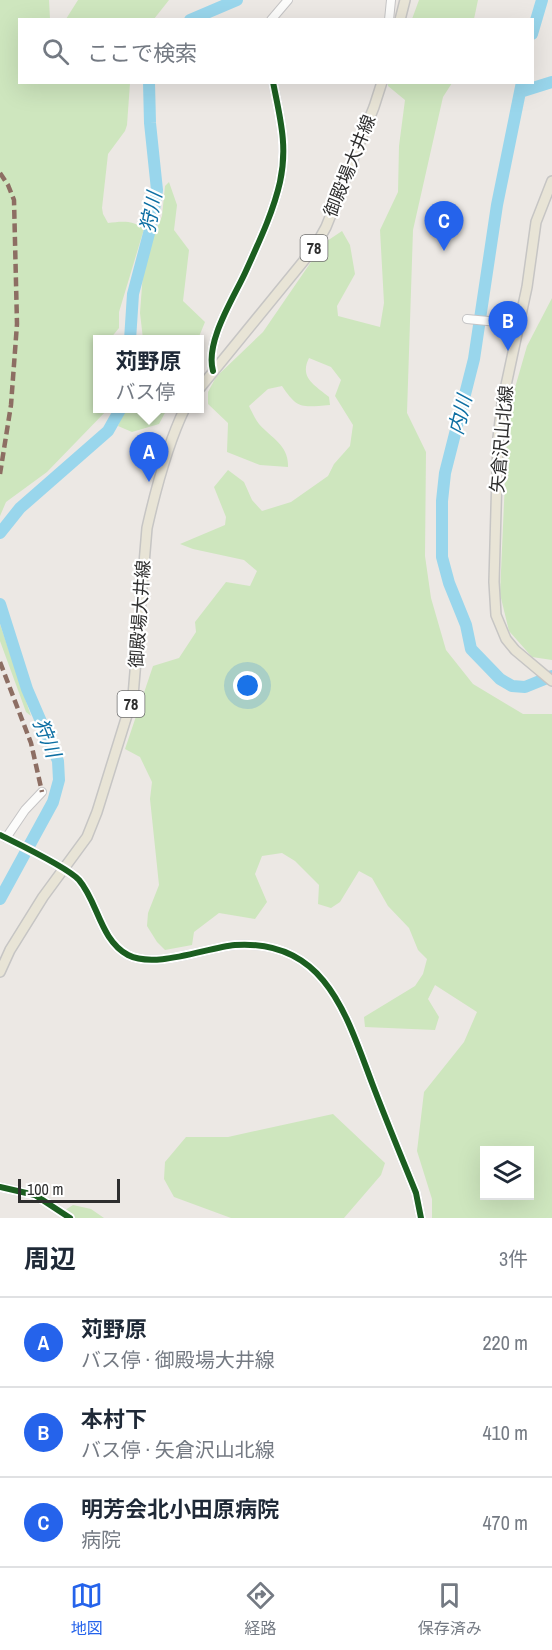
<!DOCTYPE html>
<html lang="ja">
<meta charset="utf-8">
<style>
:root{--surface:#fff;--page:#f2f2f3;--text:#1f2937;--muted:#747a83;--line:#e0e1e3;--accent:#2563eb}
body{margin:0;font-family:"Archivo Narrow","Noto Sans JP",sans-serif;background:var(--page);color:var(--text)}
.controls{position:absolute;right:18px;bottom:18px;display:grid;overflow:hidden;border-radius:0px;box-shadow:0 6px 24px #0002}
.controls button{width:54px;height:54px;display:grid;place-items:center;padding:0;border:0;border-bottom:2px solid var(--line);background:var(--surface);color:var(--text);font:30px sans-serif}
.scale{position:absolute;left:18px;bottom:15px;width:102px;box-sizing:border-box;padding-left:6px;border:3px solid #2e2e2e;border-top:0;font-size:16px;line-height:21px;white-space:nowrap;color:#2e2e2e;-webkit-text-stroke:4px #fff;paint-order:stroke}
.you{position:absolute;left:248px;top:686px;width:21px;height:21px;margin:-15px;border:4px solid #fff;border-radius:50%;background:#1a73e8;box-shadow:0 0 0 9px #1a73e833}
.badge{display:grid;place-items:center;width:39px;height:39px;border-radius:50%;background:var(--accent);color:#fff;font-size:20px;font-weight:700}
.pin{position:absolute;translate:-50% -50px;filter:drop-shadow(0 2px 3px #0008)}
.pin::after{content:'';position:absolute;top:32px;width:21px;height:18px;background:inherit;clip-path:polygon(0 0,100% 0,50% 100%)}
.popup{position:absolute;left:93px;top:335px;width:111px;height:78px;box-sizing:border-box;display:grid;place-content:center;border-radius:0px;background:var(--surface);filter:drop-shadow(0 2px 4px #0005);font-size:20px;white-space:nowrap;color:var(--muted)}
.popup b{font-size:22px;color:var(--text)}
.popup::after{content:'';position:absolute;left:50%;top:100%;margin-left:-12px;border:12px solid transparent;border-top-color:var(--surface)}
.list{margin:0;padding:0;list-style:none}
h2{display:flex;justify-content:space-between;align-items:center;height:78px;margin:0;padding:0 24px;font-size:26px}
h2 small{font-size:20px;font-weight:400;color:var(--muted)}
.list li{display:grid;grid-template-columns:39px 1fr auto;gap:18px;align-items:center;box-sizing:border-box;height:90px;padding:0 24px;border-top:2px solid var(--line)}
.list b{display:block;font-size:22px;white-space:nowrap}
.list p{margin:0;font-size:20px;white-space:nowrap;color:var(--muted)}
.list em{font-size:20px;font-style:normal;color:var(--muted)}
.icon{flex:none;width:33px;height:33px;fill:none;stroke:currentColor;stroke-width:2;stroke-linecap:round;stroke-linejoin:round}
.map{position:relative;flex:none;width:552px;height:1218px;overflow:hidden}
.search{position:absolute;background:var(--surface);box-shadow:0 6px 24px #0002;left:18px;right:18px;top:18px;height:66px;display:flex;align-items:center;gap:15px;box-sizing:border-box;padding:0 21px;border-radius:0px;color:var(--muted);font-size:22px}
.sheet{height:348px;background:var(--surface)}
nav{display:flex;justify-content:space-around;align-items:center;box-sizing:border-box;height:84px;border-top:2px solid var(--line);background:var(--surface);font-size:16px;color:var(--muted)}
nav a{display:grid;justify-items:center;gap:3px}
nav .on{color:var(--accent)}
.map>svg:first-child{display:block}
.green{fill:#cee6be;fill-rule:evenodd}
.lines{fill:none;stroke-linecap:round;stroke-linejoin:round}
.river{stroke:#99d6ec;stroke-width:12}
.minor-casing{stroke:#c5c4c5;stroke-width:10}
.major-casing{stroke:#c6c5c4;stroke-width:12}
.minor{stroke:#fcfcfb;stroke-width:8}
.major{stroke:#e8e4d6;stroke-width:9}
.quiet{stroke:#8d6e63;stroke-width:4.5;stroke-dasharray:9 4.5;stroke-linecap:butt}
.cycleway-casing{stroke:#fff;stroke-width:10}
.cycleway{stroke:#1b5e20;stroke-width:6}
.labels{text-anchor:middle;stroke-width:4.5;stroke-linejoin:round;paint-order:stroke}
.shield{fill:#fff;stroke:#6d6d6d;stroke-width:1.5}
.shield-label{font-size:16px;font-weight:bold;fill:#2e2e2e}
.street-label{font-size:18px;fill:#2e2e2e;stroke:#fff}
.water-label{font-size:20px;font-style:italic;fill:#0d6fa3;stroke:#fff}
</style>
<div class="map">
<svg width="552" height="1218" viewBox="0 0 552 1218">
<rect width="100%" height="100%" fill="#ece8e4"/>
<path class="green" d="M0 0H49L50 19 20 20V82L130 83 127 125 125 131 108 154 102 208 103 214 108 223C122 221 133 220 144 229L119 312V328L110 339 98 340V408L108 409 47 472 6 502 0 516Z
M78 0H169L154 19H66Z
M419 0H478L474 19H412Z
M388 83H452L443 97 413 230 407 413 426 452 425 556 431 598 446 650 473 684 523 714H552V1218H432V1199L417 1151 424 1092 464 1042 477 1012 435 985 428 999 439 1017 435 1030 365 1027 364 1017 415 986 423 974 427 959 418 950 409 928 388 906 372 878 359 871 340 902 331 908 318 904 319 885 295 861 282 853 262 856 255 874 267 902 255 919 219 913 194 932 192 945 165 950 157 942 147 926 148 913 159 885 150 799 152 782 140 757 125 749 153 666 179 658 196 632 195 622 226 582 250 586 257 571 244 560 193 549 180 544 225 525 226 517 214 487 228 470 244 482 252 500 262 511 291 502 328 476 334 464 350 446 353 425 335 396 341 380 331 367 309 358C299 378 315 385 329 397L330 405C302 407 298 410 282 386L268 389 249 406C252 412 255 419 259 424 271 438 289 445 288 467L260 465 227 452 228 423 208 404V392L216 377 263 332 324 243 342 231 350 245 355 274 337 306 338 316 380 327 384 303 380 230 398 192 399 146 405 100 388 86ZM484 1150H530V1196H484Z
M169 182 177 205 174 230 189 250 183 301 205 322 198 339H143L140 313 144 259 162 216 165 186Z
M552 298V660L532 657 509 631 500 594 508 412 527 346Z
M125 409V408L167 409 159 424 132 432 118 426Z
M0 624 31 716 26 712 0 641Z
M333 1114 385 1163 381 1175 344 1218H231L174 1197 164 1179 165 1162 186 1137H228Z
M73 1205 91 1209 104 1218H60L65 1210Z"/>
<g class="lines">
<path class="river" d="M190 20 237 0
M532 34 542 0
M522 82 497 205 474 359 445 473 442 501V557L449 583 466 625 471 649 500 679 512 686 525 687 552 676
M520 92 552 82
M130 340 133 294 152 222 157 190 150 123 149 82
M0 533 20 508 108 431 121 408
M0 604 27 689 58 761 59 780 53 802 0 899"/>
<g class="minor-casing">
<path id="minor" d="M271 20 288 0
M389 20 391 0
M467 319 519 324
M213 371C205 342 233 299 245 273 258 244 273 213 280 182 288 146 280 118 273 82
M0 835C18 844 67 867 79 880 98 902 100 940 128 955 155 969 205 948 235 945 325 939 346 1014 372 1083 386 1120 401 1156 416 1193L421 1218
M6 838 25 810 42 792
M0 1187 35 1195 70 1218"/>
</g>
<g class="major-casing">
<path id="major" d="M400 20 405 0
M552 181 536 222 527 287 502 404 498 438 494 582 496 615 506 639 515 650 552 681
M200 388 315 247 326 227 374 107 382 82
M0 972 10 950 43 897 87 837 97 812 133 696 147 528C156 488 167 445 185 408"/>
</g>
<use href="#minor" class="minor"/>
<use href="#major" class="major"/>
<path class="quiet" d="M0 173 8 185 14 200 17 324 11 405 0 474
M0 662 31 743 42 792"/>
<g class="cycleway-casing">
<path id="cycleway" d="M213 371C205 342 233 299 245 273 258 244 273 213 280 182 288 146 280 118 273 82
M0 835C18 844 67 867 79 880 98 902 100 940 128 955 155 969 205 948 235 945 325 939 346 1014 372 1083 386 1120 401 1156 416 1193L421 1218
M0 1187 35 1195 70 1218"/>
</g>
<use href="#cycleway" class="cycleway"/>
</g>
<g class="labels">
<g class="shield">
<rect x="300.5" y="235" width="27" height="26" rx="4.5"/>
<rect x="117.5" y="691" width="27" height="26" rx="4.5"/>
</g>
<g class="shield-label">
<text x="314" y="254">78</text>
<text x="131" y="710">78</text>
</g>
<g class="street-label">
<text transform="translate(350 166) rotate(-68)" y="6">御殿場大井線</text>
<text transform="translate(502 439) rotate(-85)" y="6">矢倉沢山北線</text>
<text transform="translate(140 614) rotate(-86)" y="6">御殿場大井線</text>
</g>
<g class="water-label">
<text transform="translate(151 212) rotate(-79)" y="7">狩川</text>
<text transform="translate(460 415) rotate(-76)" y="7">内川</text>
<text transform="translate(47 738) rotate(68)" y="7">狩川</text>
</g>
</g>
</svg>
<div class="controls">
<button><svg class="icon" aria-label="layers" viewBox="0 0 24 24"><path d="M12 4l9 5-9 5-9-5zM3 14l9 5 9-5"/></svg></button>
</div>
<div class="scale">100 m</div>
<div class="you"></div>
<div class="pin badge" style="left:149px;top:482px">A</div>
<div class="popup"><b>苅野原</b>バス停</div>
<div class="pin badge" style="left:508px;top:351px">B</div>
<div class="pin badge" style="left:444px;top:251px">C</div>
<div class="search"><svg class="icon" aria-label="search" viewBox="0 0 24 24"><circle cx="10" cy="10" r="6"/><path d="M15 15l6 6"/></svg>ここで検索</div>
</div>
<section class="sheet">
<h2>周辺<small>3件</small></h2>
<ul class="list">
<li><span class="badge">A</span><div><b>苅野原</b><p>バス停 · 御殿場大井線</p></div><em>220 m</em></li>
<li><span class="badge">B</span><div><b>本村下</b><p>バス停 · 矢倉沢山北線</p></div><em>410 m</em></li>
<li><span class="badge">C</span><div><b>明芳会北小田原病院</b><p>病院</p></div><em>470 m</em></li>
</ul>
</section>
<nav>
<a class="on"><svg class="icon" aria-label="map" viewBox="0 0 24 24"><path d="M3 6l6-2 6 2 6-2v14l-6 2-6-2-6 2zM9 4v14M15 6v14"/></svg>地図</a>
<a><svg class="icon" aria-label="directions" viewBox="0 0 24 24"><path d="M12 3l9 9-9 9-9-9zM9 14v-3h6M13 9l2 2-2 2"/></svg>経路</a>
<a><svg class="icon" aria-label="saved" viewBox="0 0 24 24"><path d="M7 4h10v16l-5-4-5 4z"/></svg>保存済み</a>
</nav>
